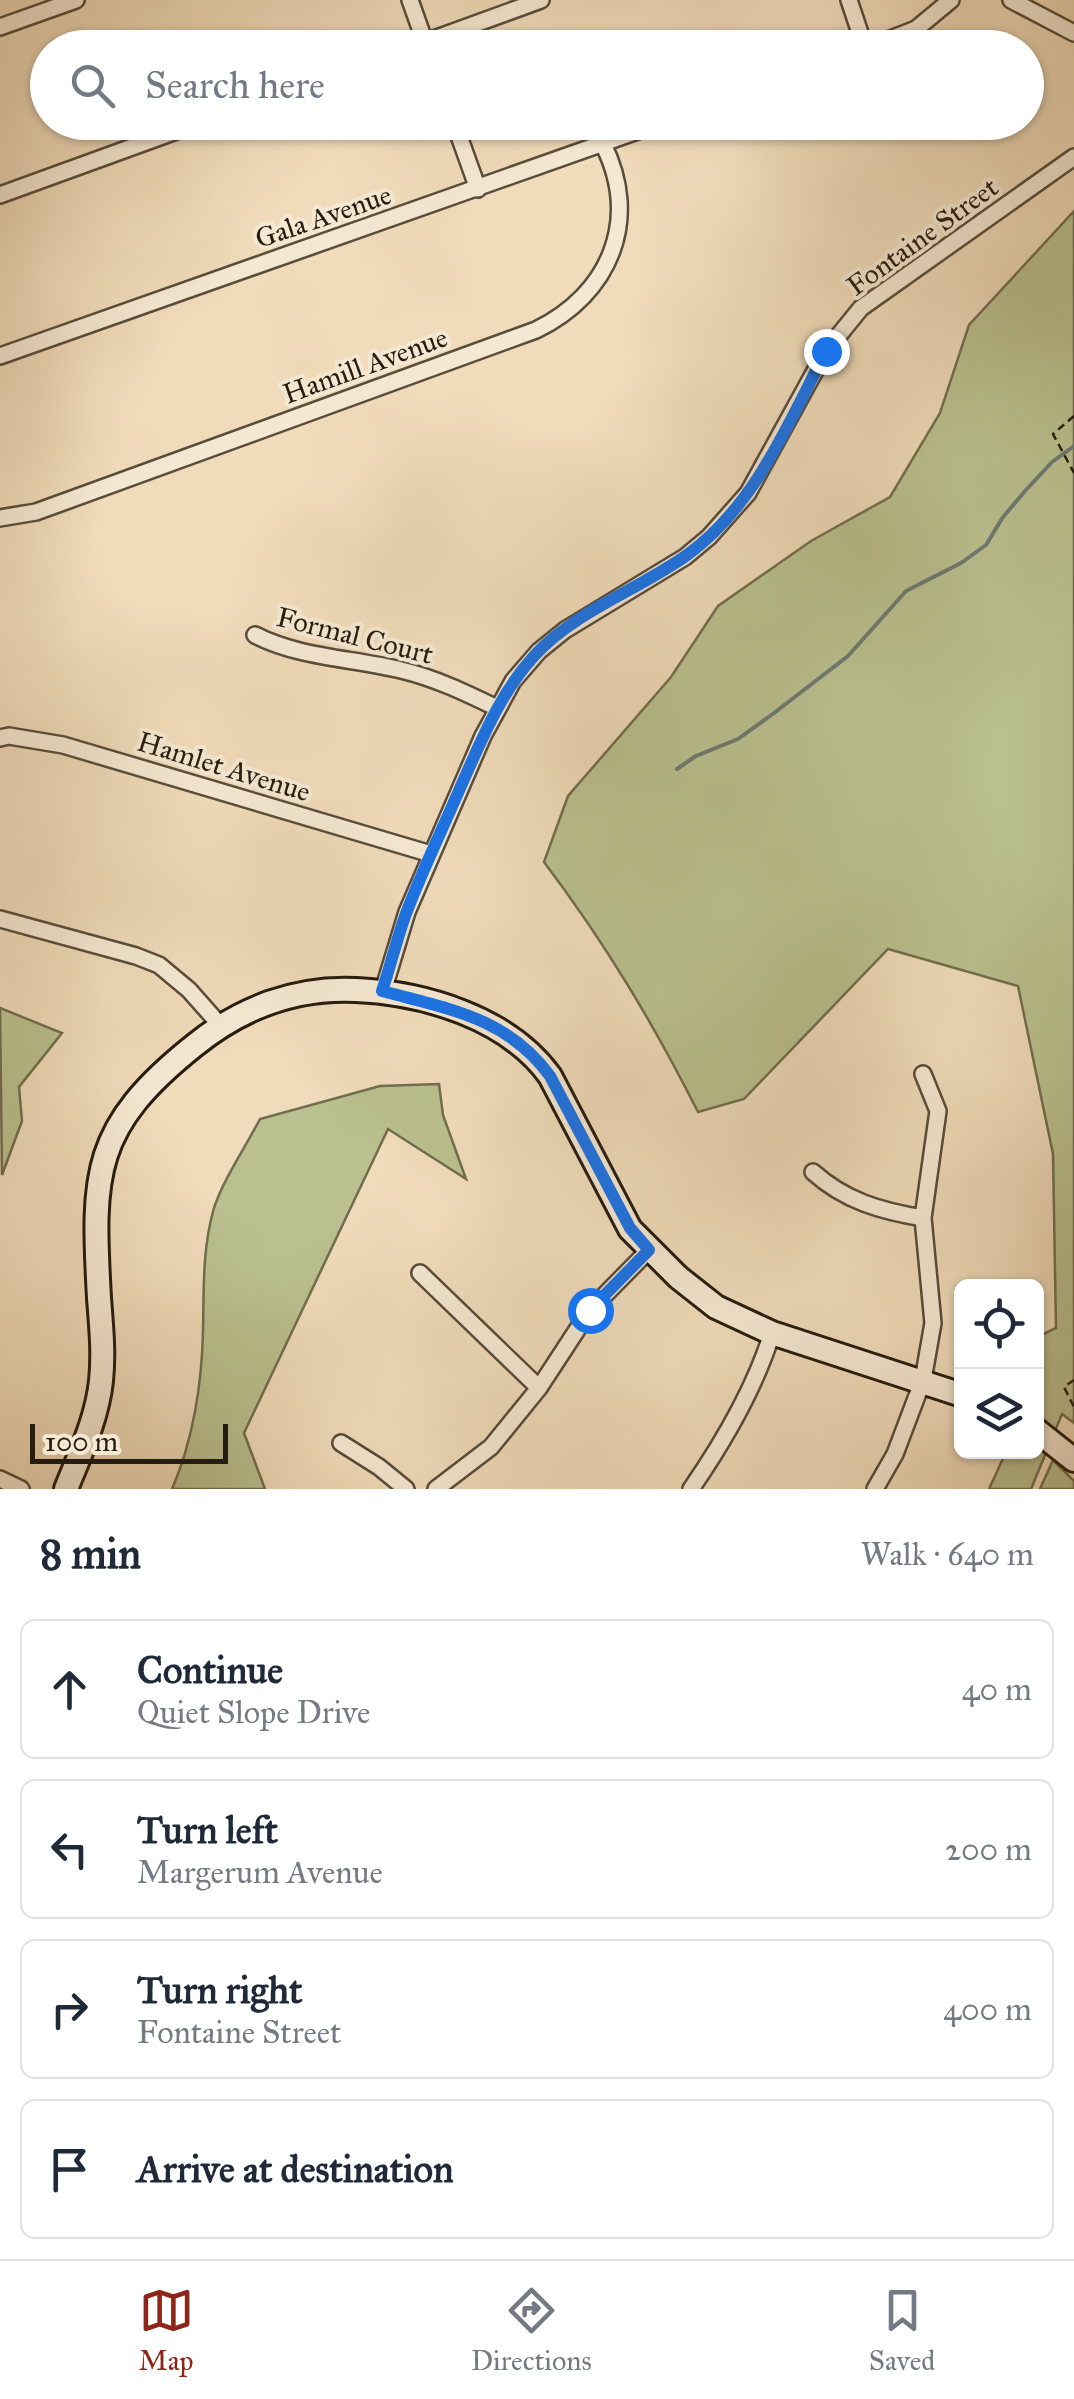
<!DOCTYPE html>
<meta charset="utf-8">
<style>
:root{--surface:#fff;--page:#f2f2f3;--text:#1f2937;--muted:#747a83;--line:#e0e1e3;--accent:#8f2418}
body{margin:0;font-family:"IM FELL Great Primer",serif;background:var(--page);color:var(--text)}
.controls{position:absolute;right:30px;bottom:30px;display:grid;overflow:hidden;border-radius:15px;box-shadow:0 2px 8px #0004}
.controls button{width:90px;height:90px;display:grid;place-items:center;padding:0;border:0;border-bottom:2px solid var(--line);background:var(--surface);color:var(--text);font:50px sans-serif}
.scale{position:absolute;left:30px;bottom:25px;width:198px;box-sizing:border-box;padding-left:10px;border:5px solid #261c0f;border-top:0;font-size:28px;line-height:35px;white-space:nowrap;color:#261c0f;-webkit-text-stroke:8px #f5e8d2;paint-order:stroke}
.stop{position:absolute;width:30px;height:30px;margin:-22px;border:8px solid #1a73e8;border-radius:50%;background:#fff}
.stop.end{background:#1a73e8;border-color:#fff;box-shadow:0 2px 10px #0008}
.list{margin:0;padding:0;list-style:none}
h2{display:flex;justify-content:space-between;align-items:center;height:130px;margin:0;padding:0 40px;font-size:42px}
h2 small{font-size:32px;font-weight:400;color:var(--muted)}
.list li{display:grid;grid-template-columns:65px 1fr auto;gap:30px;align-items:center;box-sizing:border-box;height:140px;margin:0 20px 20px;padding:0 20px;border:2px solid var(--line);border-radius:15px}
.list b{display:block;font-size:38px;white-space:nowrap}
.list p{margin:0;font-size:32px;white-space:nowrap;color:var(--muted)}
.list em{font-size:32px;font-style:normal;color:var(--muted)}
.icon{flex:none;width:55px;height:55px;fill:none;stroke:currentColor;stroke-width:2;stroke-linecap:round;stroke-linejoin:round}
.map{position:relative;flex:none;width:1074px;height:1489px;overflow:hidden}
.search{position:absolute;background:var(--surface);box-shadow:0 2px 8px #0004;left:30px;right:30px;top:30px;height:110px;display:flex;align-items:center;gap:25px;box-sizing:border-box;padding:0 35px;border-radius:55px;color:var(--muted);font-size:38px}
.sheet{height:770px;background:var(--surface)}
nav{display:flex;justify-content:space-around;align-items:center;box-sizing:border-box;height:140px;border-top:2px solid var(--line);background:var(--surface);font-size:28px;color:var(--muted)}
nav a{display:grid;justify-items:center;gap:5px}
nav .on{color:var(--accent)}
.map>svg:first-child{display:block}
.green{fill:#bac08f;stroke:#706e4f;stroke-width:2.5}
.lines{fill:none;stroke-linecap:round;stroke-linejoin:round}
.stream{stroke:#6c7b72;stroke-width:4}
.street-casing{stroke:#584c3a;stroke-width:20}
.secondary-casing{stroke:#261c0f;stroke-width:28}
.path{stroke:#261c0f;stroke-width:2.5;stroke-dasharray:8 5;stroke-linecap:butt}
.street{stroke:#f5e8d2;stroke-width:15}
.secondary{stroke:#f5e8d2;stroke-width:22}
.route{stroke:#1a73e8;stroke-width:12}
.labels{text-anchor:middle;stroke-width:8;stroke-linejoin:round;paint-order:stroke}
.street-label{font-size:28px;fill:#261c0f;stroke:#f5e8d2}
</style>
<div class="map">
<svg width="1074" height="1489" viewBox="0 0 1074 1489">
<rect width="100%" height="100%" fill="#f0dbba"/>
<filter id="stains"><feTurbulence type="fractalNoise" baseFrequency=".002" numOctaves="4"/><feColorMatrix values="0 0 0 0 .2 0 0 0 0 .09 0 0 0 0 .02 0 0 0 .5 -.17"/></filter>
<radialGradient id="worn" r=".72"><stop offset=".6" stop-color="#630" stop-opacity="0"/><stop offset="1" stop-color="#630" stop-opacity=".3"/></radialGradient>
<path class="green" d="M1074 211V1423L1062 1414 1031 1489H989L1006 1452H1036L1037 1337 1056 1328 1053 1154 1018 986 888 949 744 1099 698 1112C652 1021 605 943 544 862L568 796 671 677 718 606 811 541 890 497 940 413 969 325Z
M0 1008 62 1033 19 1087 22 1121 2 1175Z
M439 1084 443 1115 466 1179 388 1129 244 1433 265 1489H172C193 1441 202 1383 203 1331 204 1290 202 1249 214 1208 224 1178 245 1148 260 1119L380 1086Z
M1053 1460 1074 1481V1489H1040Z"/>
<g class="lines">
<path class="stream" d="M677 769 696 756 738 739 774 713 848 656 906 591 961 563 986 545 1003 517 1026 490 1052 462 1074 446"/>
<g class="street-casing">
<path id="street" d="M410 0 427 48
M849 0 865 48
M1011 0 1074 33
M0 27 76 0
M409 48 541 0
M867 48 916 29 951 0
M454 122 478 189
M0 195 201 122
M0 356 663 122
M0 518 36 512 536 330C610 294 641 220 603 144
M255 635C300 658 352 658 401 670 435 678 466 693 497 708
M0 738 9 736 63 745 431 854
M0 919 136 956 159 965 189 990 220 1025
M383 991 407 912 483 736 513 681 539 651 565 630 685 557 709 537 748 493 826 351 861 308 1074 157
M813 1172C845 1201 881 1211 923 1218
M420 1273 539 1388
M341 1443 379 1467 406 1489
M0 1479 21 1489
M436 1489 491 1447 539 1388 590 1310 649 1250
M691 1489C724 1441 755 1388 772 1333
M875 1489 895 1454 923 1380 933 1323 923 1218 938 1111 923 1074"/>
</g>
<g class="secondary-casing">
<path id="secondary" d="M1036 1430 1074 1460
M66 1489C80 1454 97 1419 101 1381 104 1353 101 1325 99 1298 92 1173 92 1127 195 1045 241 1008 296 987 356 990 425 993 508 1018 550 1076L630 1229 678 1277 716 1307 772 1333 962 1395"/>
</g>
<path class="path" d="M1074 416 1053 434 1074 473
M1074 1380 1064 1387 1074 1407"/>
<use href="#street" class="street"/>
<use href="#secondary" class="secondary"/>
</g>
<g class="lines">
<path class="route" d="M590 1310 649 1250 630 1228 550 1076C507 1017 448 1009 382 991 391 965 397 937 407 911 423 869 443 828 461 786 482 739 500 693 535 655 576 611 638 590 687 555 755 506 788 424 826 351"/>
</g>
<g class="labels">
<g class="street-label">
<text transform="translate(323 216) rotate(-19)" y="10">Gala Avenue</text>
<text transform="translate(922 236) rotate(-36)" y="10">Fontaine Street</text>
<text transform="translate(365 365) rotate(-20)" y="10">Hamill Avenue</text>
<text transform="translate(355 635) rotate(14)" y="10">Formal Court</text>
<text transform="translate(224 766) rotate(17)" y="10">Hamlet Avenue</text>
</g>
</g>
<rect width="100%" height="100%" filter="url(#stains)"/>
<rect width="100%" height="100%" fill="url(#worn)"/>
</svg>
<div class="controls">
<button><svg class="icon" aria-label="locate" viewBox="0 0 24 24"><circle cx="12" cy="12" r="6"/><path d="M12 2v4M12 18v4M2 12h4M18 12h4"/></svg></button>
<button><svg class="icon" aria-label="layers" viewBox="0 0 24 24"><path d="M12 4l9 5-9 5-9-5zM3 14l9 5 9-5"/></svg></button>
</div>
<div class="scale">100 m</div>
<div class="stop" style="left:590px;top:1310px"></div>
<div class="stop end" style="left:826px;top:351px"></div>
<div class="search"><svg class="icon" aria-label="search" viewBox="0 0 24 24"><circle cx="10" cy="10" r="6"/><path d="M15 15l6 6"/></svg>Search here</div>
</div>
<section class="sheet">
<h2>8 min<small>Walk · 640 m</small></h2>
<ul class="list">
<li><svg class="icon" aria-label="ahead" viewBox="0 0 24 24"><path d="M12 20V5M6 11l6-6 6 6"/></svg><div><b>Continue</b><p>Quiet Slope Drive</p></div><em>40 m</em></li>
<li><svg class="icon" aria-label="left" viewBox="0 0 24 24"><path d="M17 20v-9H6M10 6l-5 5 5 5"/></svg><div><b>Turn left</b><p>Margerum Avenue</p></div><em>200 m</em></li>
<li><svg class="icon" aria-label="right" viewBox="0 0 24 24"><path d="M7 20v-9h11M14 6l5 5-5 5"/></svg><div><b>Turn right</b><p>Fontaine Street</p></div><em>400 m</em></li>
<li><svg class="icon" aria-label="arrive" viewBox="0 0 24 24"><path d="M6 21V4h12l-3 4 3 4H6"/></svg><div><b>Arrive at destination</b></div></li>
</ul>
</section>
<nav>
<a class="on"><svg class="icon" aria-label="map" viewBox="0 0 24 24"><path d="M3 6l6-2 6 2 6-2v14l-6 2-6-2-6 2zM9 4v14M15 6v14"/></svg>Map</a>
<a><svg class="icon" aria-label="directions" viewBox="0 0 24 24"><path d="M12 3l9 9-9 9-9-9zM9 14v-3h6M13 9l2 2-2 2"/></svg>Directions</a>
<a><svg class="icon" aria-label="saved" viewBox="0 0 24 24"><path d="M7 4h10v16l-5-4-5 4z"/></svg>Saved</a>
</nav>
